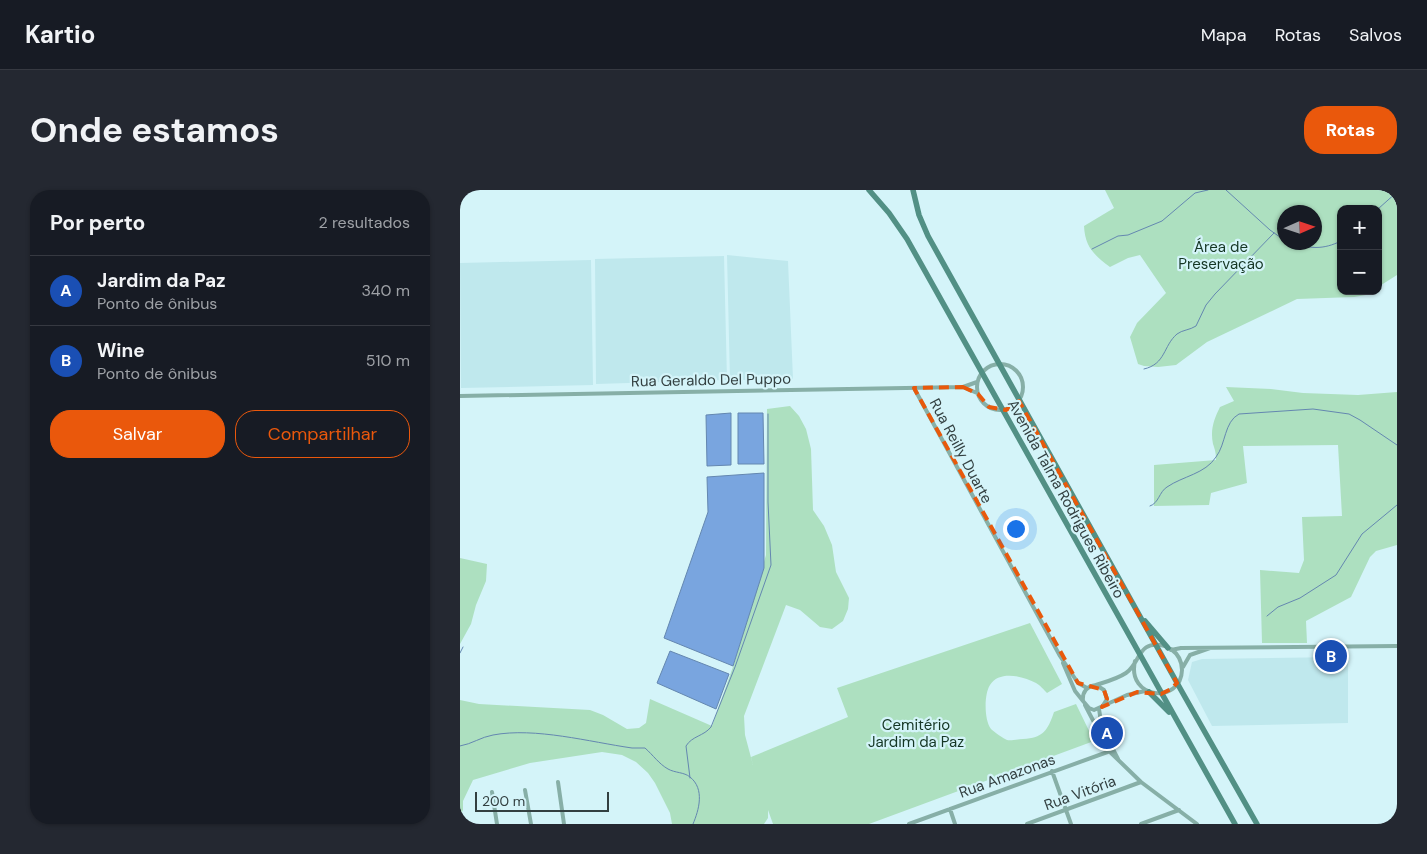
<!DOCTYPE html>
<html lang="pt">
<meta charset="utf-8">
<style>
:root{--surface:#171b24;--page:#242831;--text:#f1f3f6;--muted:#9ea1a6;--line:#363941;--accent:#ea580c}
body{margin:0;font-family:"DM Sans",sans-serif;background:var(--page);color:var(--text)}
.controls{position:absolute;right:15px;top:15px;display:grid;overflow:hidden;border-radius:10px;box-shadow:0 1px 4px #0004}
.controls button{width:45px;height:45px;display:grid;place-items:center;padding:0;border:0;border-bottom:1px solid var(--line);background:var(--surface);color:var(--text);font:25px sans-serif}
.compass{position:absolute;left:817px;top:15px;width:45px;height:45px;border-radius:50%;background:var(--surface);box-shadow:0 1px 4px #0004;rotate:87deg}
.scale{position:absolute;left:15px;bottom:12px;width:134px;box-sizing:border-box;padding-left:5px;border:2px solid #334041;border-top:0;font-size:14px;line-height:18px;white-space:nowrap;color:#334041;-webkit-text-stroke:4px #d4f4f9;paint-order:stroke}
.you{position:absolute;left:555px;top:338px;width:18px;height:18px;margin:-12px;border:4px solid #fff;border-radius:50%;background:#1a73e8;box-shadow:0 0 0 8px #1a73e833}
.badge{display:grid;place-items:center;width:32px;height:32px;border-radius:50%;background:var(--accent);color:#fff;font-size:16px;font-weight:700}
.pin{position:absolute;translate:-50% -50%;border:2px solid #fff;box-shadow:0 1px 5px #0006}
.list{margin:0;padding:0;list-style:none}
h2{display:flex;justify-content:space-between;align-items:center;height:65px;margin:0;padding:0 20px;font-size:21px}
h2 small{font-size:16px;font-weight:400;color:var(--muted)}
.list li{display:grid;grid-template-columns:32px 1fr auto;gap:15px;align-items:center;box-sizing:border-box;height:70px;padding:0 20px;border-top:1px solid var(--line)}
.list b{display:block;font-size:19px;white-space:nowrap}
.list p{margin:0;font-size:16px;white-space:nowrap;color:var(--muted)}
.list em{font-size:16px;font-style:normal;color:var(--muted)}
.actions{display:flex;gap:10px;padding:15px 20px}
.actions a{flex:1;padding:11px 0;border:1px solid var(--accent);border-radius:20px;text-align:center;font-size:18px;color:var(--accent)}
.actions .main{background:var(--accent);color:#fff}
.map{position:relative;flex:none;width:937px;height:634px;overflow:hidden;border-radius:20px}
header{display:flex;align-items:center;gap:30px;box-sizing:border-box;height:70px;padding:0 25px;background:var(--surface);border-bottom:1px solid var(--line)}
header strong{font-size:24px}
nav{display:flex;gap:28px;margin-inline-start:auto;font-size:18px}
.intro{display:flex;align-items:center;justify-content:space-between;box-sizing:border-box;height:120px;padding:0 30px}
h1{margin:0;font-size:35px}
.button{padding:12px 22px;border-radius:20px;background:var(--accent);color:#fff;font-size:18px;font-weight:700}
main{display:flex;gap:30px;padding:0 30px}
aside{flex:1;background:var(--surface);border-radius:20px;box-shadow:0 1px 4px #0004}
.map>svg:first-child{display:block}
.built{fill:#bfe8ed}
.green{fill:#ade0c0;fill-rule:evenodd}
.water{fill:#79a5df;stroke:#6487b0}
.lines{fill:none;stroke-linecap:round;stroke-linejoin:round}
.stream{stroke:#6487b0;stroke-width:1}
.minor{stroke:#87afa7;stroke-width:4}
.secondary{stroke:#529085;stroke-width:5.5}
.marked{fill:none;stroke:#e8590c;stroke-width:4;stroke-dasharray:10 6;stroke-linejoin:round}
.labels{text-anchor:middle;stroke-width:4.5;stroke-linejoin:round;paint-order:stroke}
.park-label{font-size:15px;fill:#153624;stroke:#d4f4f9}
.street-label{font-size:15px;fill:#334041;stroke:#d4f4f9}
</style>
<header>
<strong>Kartio</strong>
<nav><a>Mapa</a><a>Rotas</a><a>Salvos</a></nav>
</header>
<div class="intro"><h1>Onde estamos</h1><a class="button">Rotas</a></div>
<main>
<aside>
<h2>Por perto<small>2 resultados</small></h2>
<ul class="list">
<li><span class="badge" style="background:#1a4fb4">A</span><div><b>Jardim da Paz</b><p>Ponto de ônibus</p></div><em>340 m</em></li>
<li><span class="badge" style="background:#1a4fb4">B</span><div><b>Wine</b><p>Ponto de ônibus</p></div><em>510 m</em></li>
</ul>
<div class="actions"><a class="main">Salvar</a><a>Compartilhar</a></div>
</aside>
<div class="map">
<svg width="937" height="634" viewBox="0 0 937 634">
<rect width="100%" height="100%" fill="#d4f4f9"/>
<path class="built" d="M267 65 328 71 333 189 270 190Z
M264 66 267 190 136 194 135 69Z
M131 70 133 195 1 198 0 73Z
M881 467 888 468V533L752 536 728 490 732 472 742 469Z"/>
<path class="green" d="M645 0H937V85L918 97V19H881V101H911L906 105 894 107 837 109 747 152 716 175 698 177 684 176 678 174 670 147 677 133 706 103 680 65 668 68 650 77C634 65 625 57 624 36L654 18ZM854 22V52H824V22Z
M766 197 811 199 843 203 898 205 937 202V355L916 361 910 367 891 407 846 431 847 453H802L800 380 839 383 844 370 842 327 882 326 878 255 783 256 787 293 751 303 749 315 694 316V275L756 270C756 263 755 260 753 254 750 240 754 229 760 217L774 211Z
M330 216 339 226 346 239 351 259 353 320 364 336 372 355 376 382 389 408 388 419 383 431 372 439 360 437 340 420 326 415 284 526 285 545 293 575 291 567 388 527 377 498 570 433 602 494 587 503C584 500 580 495 576 493 563 486 539 480 530 495 524 504 524 530 531 539 534 542 544 549 547 550 551 551 558 549 563 549 583 548 588 540 594 522L616 514 634 551 409 634H313L308 620V628L304 634H212L210 623 195 593 188 583 176 572 162 565 142 562 70 573 13 590 3 611V620L0 626V510L19 514 130 520 143 525 167 539 179 538 186 533 190 509 252 536 274 474 306 365 307 219Z
M0 368 27 374 26 391 16 415 11 434 0 454Z"/>
<path class="water" d="M271 223V275L247 276 246 225Z
M278 223H303L304 274H278Z
M304 283V378L273 476 204 448 248 322 247 287Z
M210 461 269 484 256 519 197 493Z"/>
<g class="lines">
<path class="stream" d="M766 0 810 40 824 50
M918 19 937 2
M831 52C849 59 863 60 881 51
M632 59 658 46 668 45 702 31 735 3 748 0
M684 179C706 174 703 156 717 144 722 140 730 140 736 136L746 115 755 104 814 43
M690 316C699 313 699 302 707 297 723 286 745 284 756 267 766 254 764 232 779 224L853 219 889 224 900 230 937 255
M807 426 818 417 840 408 876 385 902 344 937 315
M0 463 3 457
M0 556C12 554 21 547 33 545 75 537 130 552 172 558H185C193 565 199 574 208 579 215 583 224 582 230 587 245 599 239 620 233 634
M230 588 226 556C232 546 244 546 251 537L275 477 311 375 308 312V224"/>
<path class="minor" d="M517 197a23 23 0 1 1 46 0a23 23 0 1 1-46 0Z
M503 197 517 203
M454 198 600 466 618 493 627 498
M0 206 503 197 517 192
M711 460 721 458 937 456
M675 471C666 509 721 515 722 480 722 471 718 464 711 459
M603 473 615 501 623 511
M723 477 730 465 750 458
M636 495C645 492 657 489 666 483 681 473 677 449 705 456
M625 515 649 561 681 592 737 634
M642 517 647 509 644 500 636 495C627 496 622 502 623 511L629 518 634 520 667 505 685 501
M639 519 642 538 658 569
M592 581 611 634
M98 592 104 634
M65 600 71 634
M32 602 37 634
M490 619 495 634
M449 634 653 560
M567 634 681 592
M681 634 719 620"/>
<path class="secondary" d="M409 0 429 23 447 49 775 634
M453 0 459 25 468 46 721 500 797 634
M685 431 708 458
M689 502 709 522"/>
</g>
<path class="marked" d="M503 197 518 204 529 217 546 220 559 211 717 493 711 499 701 504 677 502 642 517 647 509 644 500 618 493 454 198Z"/>
<g class="labels">
<g class="park-label">
<text x="761" y="62">Área de<tspan x="761" dy="17">Preservação</tspan></text>
<text x="456" y="540">Cemitério<tspan x="456" dy="17">Jardim da Paz</tspan></text>
</g>
<g class="street-label">
<text transform="translate(251 190) rotate(-1)" y="5">Rua Geraldo Del Puppo</text>
<text transform="translate(501 261) rotate(62)" y="5">Rua Reilly Duarte</text>
<text transform="translate(606 309) rotate(61)" y="5">Avenida Talma Rodrigues Ribeiro</text>
<text transform="translate(547 586) rotate(-20)" y="5">Rua Amazonas</text>
<text transform="translate(620 603) rotate(-20)" y="5">Rua Vitória</text>
</g>
</g>
</svg>
<div class="controls">
<button>+</button>
<button>−</button>
</div>
<svg class="compass" viewBox="-18 -18 36 36"><path d="M0-13l5 13h-10z" fill="#e53935"/><path d="M0 13l5-13h-10z" fill="#9ea1a6"/></svg>
<div class="scale">200 m</div>
<div class="you"></div>
<div class="pin badge" style="left:647px;top:543px;background:#1a4fb4">A</div>
<div class="pin badge" style="left:871px;top:466px;background:#1a4fb4">B</div>
</div>
</main>
